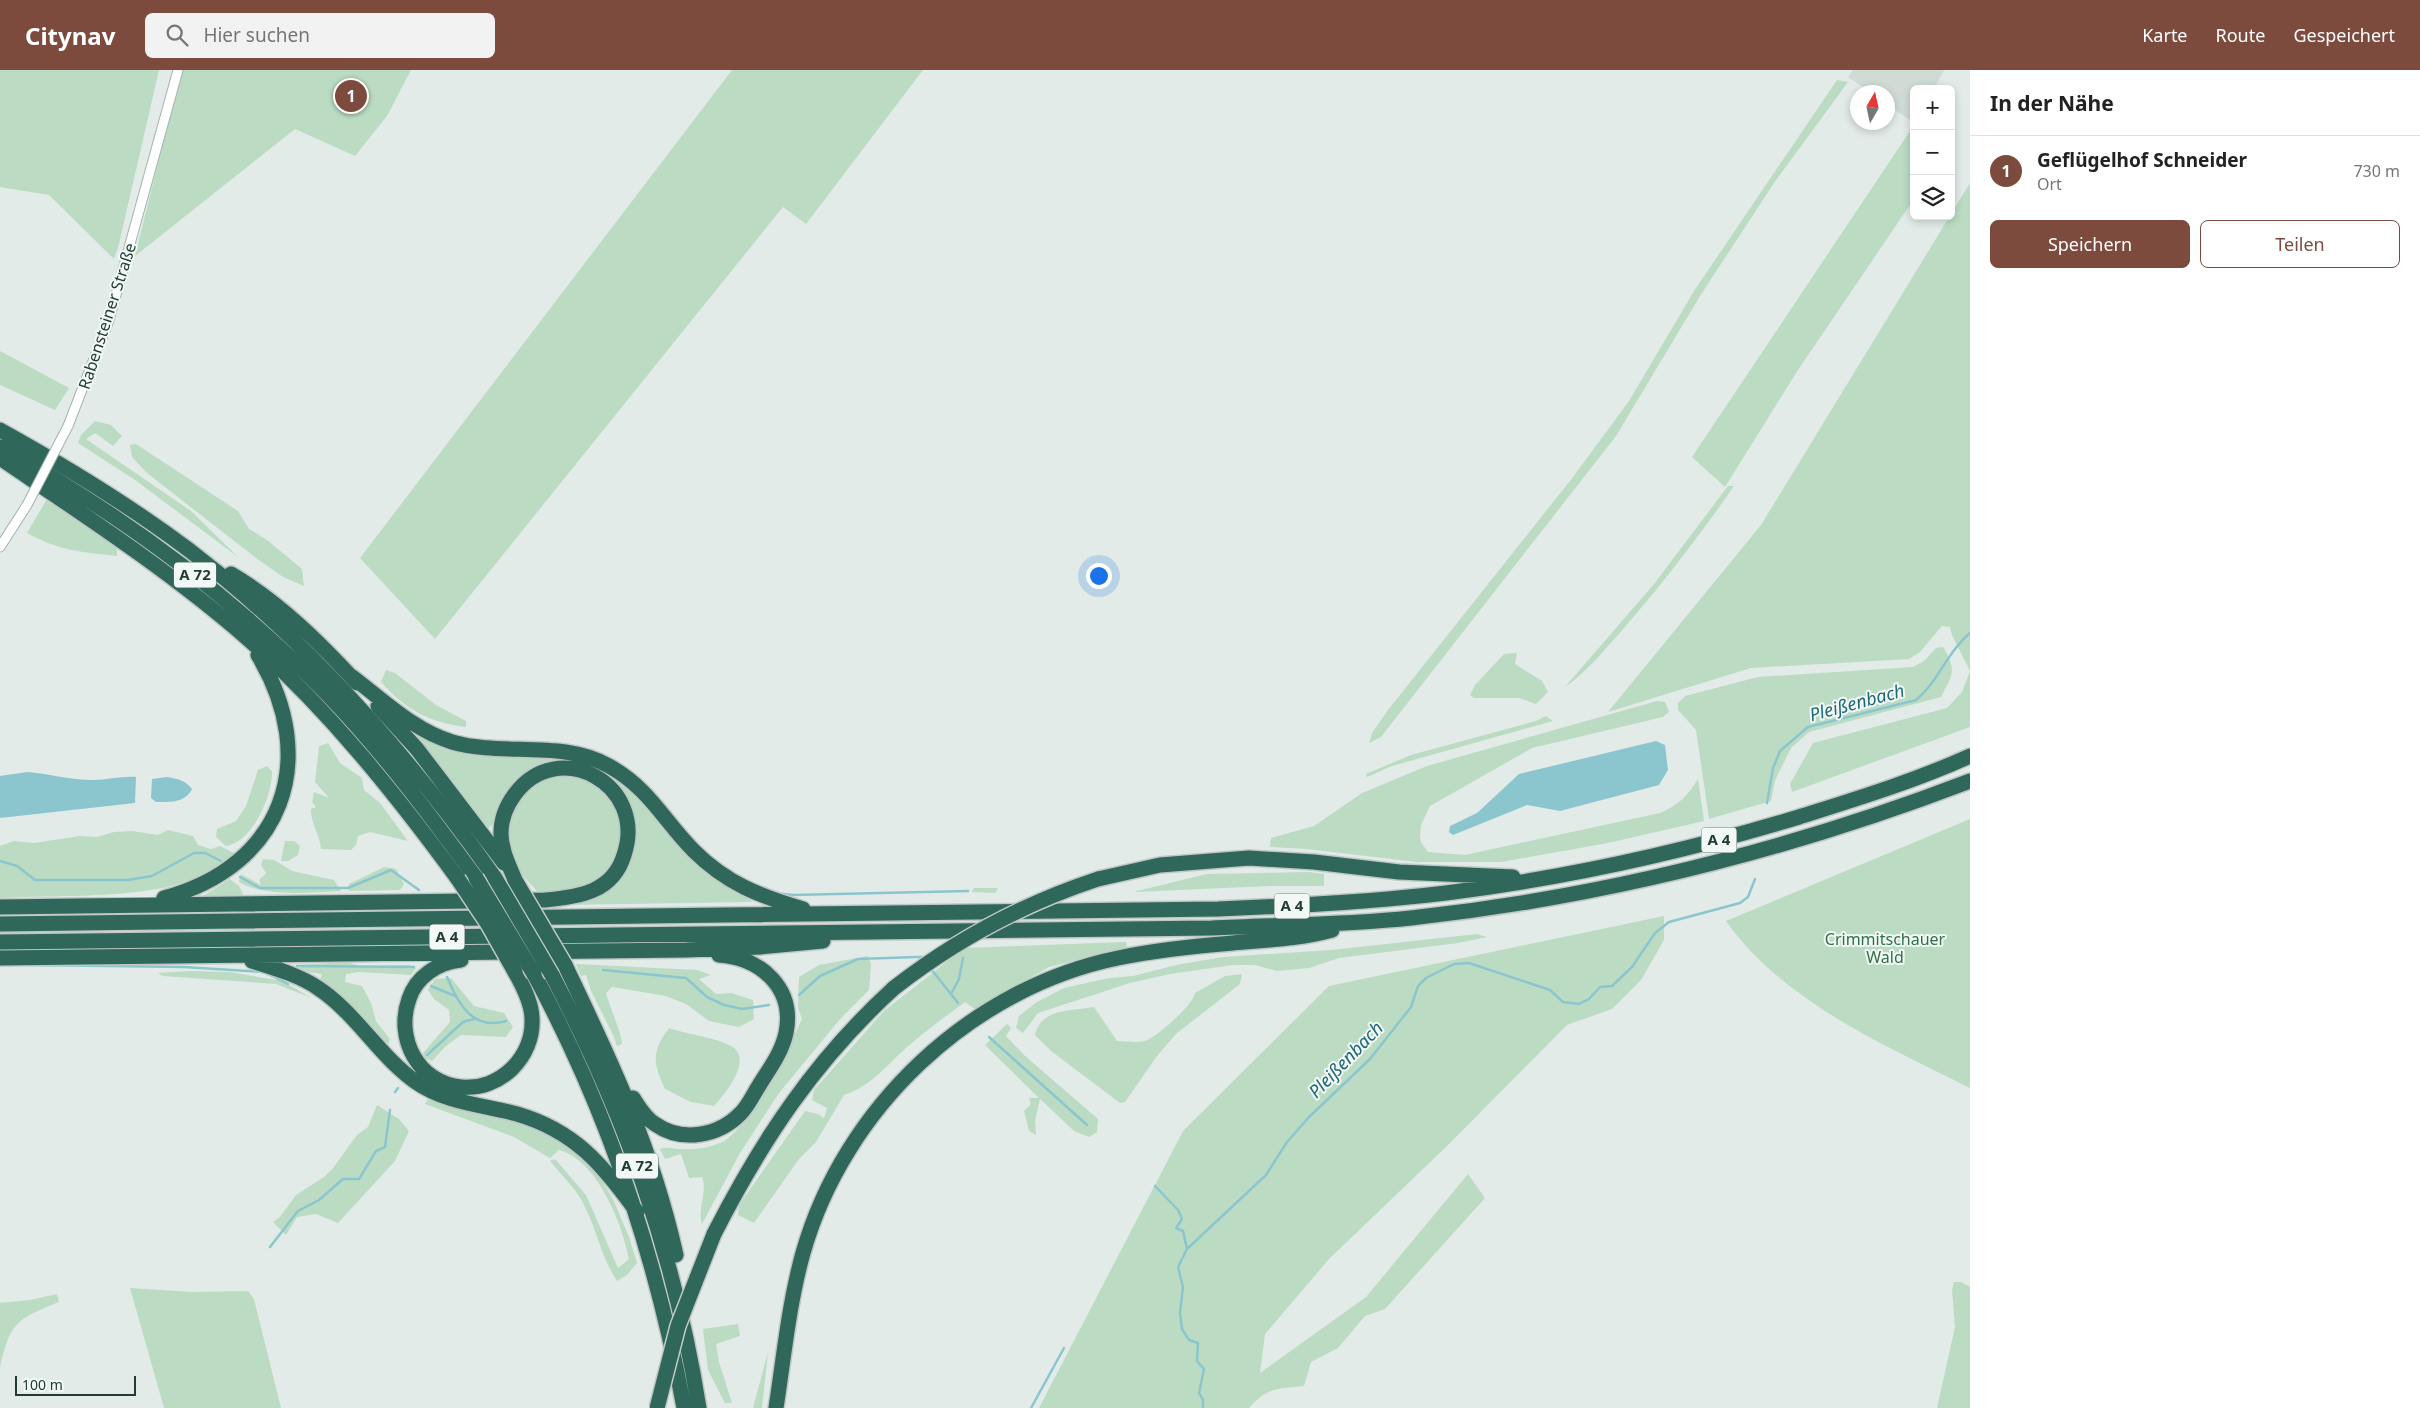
<!DOCTYPE html>
<html lang="de">
<meta charset="utf-8">
<style>
:root{--surface:#fff;--page:#f2f2f2;--text:#222;--muted:#767676;--line:#e0e0e0;--accent:#7d4b3d}
body{margin:0;font-family:"Noto Sans",sans-serif;background:var(--page);color:var(--text)}
.controls{position:absolute;right:15px;top:15px;display:grid;overflow:hidden;border-radius:8px;box-shadow:0 2px 8px #0003}
.controls button{width:45px;height:45px;display:grid;place-items:center;padding:0;border:0;border-bottom:1px solid var(--line);background:var(--surface);color:var(--text);font:25px sans-serif}
.compass{position:absolute;left:1850px;top:15px;width:45px;height:45px;border-radius:50%;background:var(--surface);box-shadow:0 2px 8px #0003;rotate:9deg}
.scale{position:absolute;left:15px;bottom:12px;width:121px;box-sizing:border-box;padding-left:5px;border:2px solid #223c34;border-top:0;font-size:14px;line-height:18px;white-space:nowrap;color:#223c34;-webkit-text-stroke:4px #f2f8f5;paint-order:stroke}
.you{position:absolute;left:1098px;top:505px;width:18px;height:18px;margin:-12px;border:4px solid #fff;border-radius:50%;background:#1a73e8;box-shadow:0 0 0 8px #1a73e833}
.badge{display:grid;place-items:center;width:32px;height:32px;border-radius:50%;background:var(--accent);color:#fff;font-size:16px;font-weight:700}
.pin{position:absolute;translate:-50% -50%;border:2px solid #fff;box-shadow:0 1px 5px #0006}
.list{margin:0;padding:0;list-style:none}
h2{display:flex;justify-content:space-between;align-items:center;height:65px;margin:0;padding:0 20px;font-size:21px}
h2 small{font-size:16px;font-weight:400;color:var(--muted)}
.list li{display:grid;grid-template-columns:32px 1fr auto;gap:15px;align-items:center;box-sizing:border-box;height:70px;padding:0 20px;border-top:1px solid var(--line)}
.list b{display:block;font-size:19px;white-space:nowrap}
.list p{margin:0;font-size:16px;white-space:nowrap;color:var(--muted)}
.list em{font-size:16px;font-style:normal;color:var(--muted)}
.actions{display:flex;gap:10px;padding:15px 20px}
.actions a{flex:1;padding:11px 0;border:1px solid var(--accent);border-radius:8px;text-align:center;font-size:18px;color:var(--accent)}
.actions .main{background:var(--accent);color:#fff}
.icon{flex:none;width:28px;height:28px;fill:none;stroke:currentColor;stroke-width:2;stroke-linecap:round;stroke-linejoin:round}
.map{position:relative;flex:none;width:1970px;height:1338px;overflow:hidden}
header{display:flex;align-items:center;gap:30px;box-sizing:border-box;height:70px;padding:0 25px;background:var(--accent);color:#fff}
header strong{font-size:24px}
nav{display:flex;gap:28px;margin-inline-start:auto;font-size:18px}
.search{width:350px;height:45px;background:var(--page);display:flex;align-items:center;gap:12px;box-sizing:border-box;padding:0 18px;border-radius:8px;color:var(--muted);font-size:19px}
main{display:flex}
aside{flex:1;background:var(--surface)}
.map>svg:first-child{display:block}
.built{fill:#d0dbd6}
.green{fill:#bbdcc3}
.water{fill:#8bc6cf}
.lines{fill:none;stroke-linecap:round;stroke-linejoin:round}
.stream{stroke:#8bc6cf;stroke-width:2.5}
.minor-casing{stroke:#a5b3ae;stroke-width:11}
.motorway-casing{stroke:#c1c8c6;stroke-width:18}
.minor{stroke:#fff;stroke-width:9}
.motorway{stroke:#2f675a;stroke-width:15}
.minor-bridge-casing{stroke:#a5b3ae;stroke-width:11;stroke-linecap:butt}
.motorway-bridge-casing{stroke:#c1c8c6;stroke-width:18;stroke-linecap:butt}
.minor-bridge{stroke:#fff;stroke-width:9}
.motorway-bridge{stroke:#2f675a;stroke-width:15}
.labels{text-anchor:middle;stroke-width:4;stroke-linejoin:round;paint-order:stroke}
.shield{fill:#f2f8f5;stroke:#60746e;stroke-width:1}
.shield-label{font-size:15px;font-weight:bold;fill:#223c34}
.street-label{font-size:16px;fill:#223c34;stroke:#f2f8f5}
.park-label{font-size:16px;fill:#2e7146;stroke:#f2f8f5}
.water-label{font-size:18px;font-style:italic;fill:#1e6976;stroke:#f2f8f5}
</style>
<header>
<strong>Citynav</strong>
<div class="search"><svg class="icon" aria-label="search" viewBox="0 0 24 24"><circle cx="10" cy="10" r="6"/><path d="M15 15l6 6"/></svg>Hier suchen</div>
<nav><a>Karte</a><a>Route</a><a>Gespeichert</a></nav>
</header>
<main>
<div class="map">
<svg width="1970" height="1338" viewBox="0 0 1970 1338">
<rect width="100%" height="100%" fill="#e2ebe7"/>
<path class="built" d="M1853 0H1944L1934 19H1914V53L1888 35V22H1870L1848 7Z"/>
<path class="green" d="M0 0H159L119 174 114 189 49 125 0 117Z
M181 0H411L387 46 355 86 295 59 135 186Z
M732 0H923L806 154 783 137 435 569 360 488Z
M1837 10 1848 12 1774 113 1700 226 1616 366 1381 667 1369 673 1372 663 1388 640 1573 407 1629 331 1694 221Z
M1914 55V129L1796 303 1725 417 1692 387Z
M1970 113V657L1792 722 1790 714 1813 673 1947 638 1962 622 1970 601 1952 565 1950 557 1942 556 1920 582 1909 589 1751 598 1608 642 1761 455Z
M0 281 69 318 55 340 0 315Z
M95 351 111 355 122 366 113 376 95 363 86 369 191 441 238 487 135 410 78 373 81 365Z
M136 374 238 441 249 459 267 470 302 499 304 516 283 507 256 488 147 403 132 387 130 375Z
M1728 416H1734C1700 465 1663 513 1624 558 1605 579 1588 601 1565 617L1654 514Z
M47 429 117 478V486C81 482 60 481 27 463Z
M1943 577C1957 601 1953 604 1941 627L1809 662 1791 678 1775 710 1771 731 1709 749 1696 660 1678 640V633L1685 626 1758 607 1913 597 1924 591 1936 578Z
M1517 583 1515 594 1542 611 1548 622 1536 634 1519 628H1474L1470 625 1475 615 1504 584Z
M386 600 395 603 436 635 466 651V657C428 652 406 640 381 612Z
M1657 631 1665 632 1669 642 1663 647 1532 678 1430 736 1421 755 1420 766 1421 772 1428 782 1465 785 1660 743C1678 735 1688 726 1698 709L1704 751 1608 773 1501 792H1417L1307 779 1270 777 1271 768 1314 756 1362 723 1427 696Z
M1546 646 1553 651 1392 696 1367 707 1366 704 1411 685 1536 651Z
M412 661C447 682 493 683 533 686 554 688 577 689 596 698 640 719 656 749 686 783 704 803 726 818 751 829L752 832 561 835C566 829 587 831 597 827 633 814 643 763 627 731 623 722 614 714 607 707L543 697 498 751 488 758 411 662Z
M328 673 340 693 362 708 364 720 380 733 408 771 370 762 358 766 356 775 351 780 321 779C320 765 310 751 311 739L316 737 312 732 314 722 329 728 315 712 319 676Z
M267 696 272 701C273 724 253 772 226 776L216 767 217 759 236 751 246 736 258 700Z
M551 705H576L604 717 621 743 622 783 601 810 578 820 558 824 537 821C530 813 522 806 516 797 500 772 508 734 531 716 536 711 545 709 551 705Z
M1970 749V1018C1886 976 1782 931 1726 851Z
M168 760 193 766 198 775 211 779 220 776 234 783C228 788 223 794 216 798 164 832 62 824 0 828V776L14 771 34 773 80 766 97 767 114 762 132 761 158 765Z
M285 771H294L300 776 298 785 288 791H281Z
M263 789 274 790 292 801 334 810 341 821C312 823 264 827 239 812L241 804 261 815 259 810 266 803 261 795Z
M384 797 396 799 404 814 400 820 349 821V814Z
M1309 802 1324 804V816H1271L1133 822 1207 804Z
M230 809 239 816 243 824 235 828H200Z
M974 818H998L995 823 972 822Z
M1664 846V870L1641 910 1612 939 1567 955 1447 1076 1329 1189 1265 1264 1260 1303 1366 1227 1468 1104 1485 1128 1385 1239 1365 1246 1338 1278 1311 1292 1304 1316C1278 1319 1267 1317 1249 1338H1039L1183 1061 1329 916Z
M1477 864 1487 867 1458 873 1339 888 1309 898 1277 901 1255 895H1233L1170 904 1130 913 1038 943 1023 963 1016 958 1019 946 1037 932 1064 918 1109 908 1133 906 1176 895 1223 887 1331 880Z
M1126 872 1127 877 1049 897 975 939 965 932C945 947 924 962 906 978 885 997 871 1016 844 1025L816 1072 799 1089 754 1153 738 1145 739 1135 805 1041 818 1044 824 1048 827 1038 812 1030 814 1020 884 941 964 878Z
M868 886 871 894 869 920 841 948 779 1023 740 1083 702 1154C697 1137 708 1123 702 1107L689 1108 681 1084 665 1089 660 1079C668 1076 674 1079 682 1079 695 1080 708 1078 720 1073 747 1062 789 977 802 949L798 938 799 907 819 895Z
M346 892 361 896 409 895 416 898 411 905 359 902 346 904 345 912 362 916 371 933 376 951 390 969 387 976 320 910 322 904 302 901 299 895Z
M576 894 697 900 711 905 699 909 716 924 731 923 753 930 754 949 739 957 709 951 686 934 666 926 612 917 606 923C610 938 621 961 622 974L617 976 614 967 591 921 586 905 581 906Z
M190 901 230 902 282 911 312 928 276 914 163 906 158 903Z
M1242 904 1240 914 1176 964 1157 986 1125 1032 1120 1033 1051 981 1035 965C1041 938 1071 941 1094 937L1117 971C1125 971 1137 973 1145 971 1157 967 1193 935 1195 923L1225 906Z
M451 908 474 936 504 943 513 957 506 967 461 965 446 976 432 991 425 988 423 983 450 952 449 940 434 929 428 920 435 909Z
M1007 954 1011 958 1006 966 1024 985 1098 1049 1097 1062 1089 1067 1074 1061 1040 1029 1035 1051 1036 1065 1029 1061 1024 1041 1031 1034 1029 1028H1039C1021 1010 1003 993 985 975Z
M669 958C688 965 710 966 729 975 756 987 725 1024 714 1036L691 1032 665 1019C653 993 651 982 669 958Z
M428 1029 489 1047 518 1052 560 1070 592 1095 613 1129 629 1167 637 1193 627 1205 617 1211C602 1189 597 1161 585 1137 577 1119 562 1106 550 1091L555 1089 586 1125 618 1198 629 1189C622 1153 597 1090 559 1080L550 1088 514 1067 425 1034Z
M377 1035 399 1049 409 1061 395 1091 338 1153 316 1144 297 1147 286 1165 273 1152 280 1147 296 1125 324 1107 333 1098 357 1065 368 1057Z
M1954 1212H1961L1970 1217V1338H1937L1955 1257 1952 1220Z
M130 1218 191 1222 248 1221 254 1229 281 1338H164Z
M57 1224 59 1232C17 1249 10 1252 0 1298V1233L30 1230Z
M738 1254 740 1266 716 1274 719 1292 732 1333H725L708 1300 703 1259Z
M768 1282 762 1338H753Z"/>
<path class="water" d="M1656 671 1665 675 1668 700 1659 715 1560 741 1527 735 1453 765 1449 762 1450 756 1477 743 1519 704Z
M28 702C50 704 70 710 93 710 107 710 121 706 136 707L135 733 0 748V706Z
M167 707C178 709 185 710 192 719 185 733 170 732 156 732L151 728 152 709Z"/>
<g class="lines">
<path class="stream" d="M1767 733 1773 698 1780 681 1808 657 1916 630C1938 612 1948 581 1970 563
M0 791 17 796 35 810H128L152 806 194 783H205L221 791
M240 807 260 818H348L391 800 419 820
M776 823 793 825 968 821
M31 895 184 897 263 902
M297 896 414 897
M931 899 958 933
M603 900 686 908 707 927 724 935 742 939 769 935
M268 904 288 914
M447 907C458 934 473 961 506 951
M431 916 455 926
M951 924 959 909 963 888
M799 925 820 906 858 889 916 887H922L925 890
M989 967 1087 1055
M427 985 463 952 474 949
M395 1022 398 1018
M1155 1116 1178 1140 1182 1149 1176 1158 1183 1161 1187 1179
M270 1177 298 1141 319 1130 343 1109H359L376 1081 385 1077 390 1040
M1031 1338 1064 1278
M1203 1338V1330L1199 1323 1204 1299 1197 1291 1198 1273 1189 1270 1182 1259 1180 1243 1183 1217 1178 1197 1187 1179 1266 1105 1287 1072 1309 1047 1370 989 1411 937 1418 916 1426 908 1454 894 1469 893 1550 920 1563 932 1579 934 1589 929 1600 917 1612 916 1632 897 1655 863 1669 852 1740 833 1748 827 1755 809"/>
<g class="minor-casing">
<path id="minor" d="M68 356 109 250 178 0
M0 477 27 435"/>
</g>
<g class="motorway-casing">
<path id="motorway" d="M0 360C65 396 129 435 189 480 308 571 409 686 495 808
M0 377C121 444 233 527 329 626 383 682 430 745 476 808
M0 388C84 445 170 501 247 568 327 638 395 723 458 809
M231 504C279 532 320 573 357 613
M351 606C383 630 413 660 452 672 503 687 561 669 609 696 650 719 663 750 694 781 727 814 760 826 803 839
M378 636 417 679 504 793
M1098 809 1160 795 1249 788 1314 792 1399 802 1513 807
M164 828C283 796 321 690 258 585
M0 837 545 830C579 827 613 822 624 785 648 714 558 666 515 724 506 736 501 748 501 763 501 780 509 795 515 810
M0 854 1218 839C1295 836 1371 832 1446 823 1566 808 1684 782 1799 747 1856 729 1915 711 1970 686
M0 872 1212 858C1279 855 1345 855 1411 848 1603 827 1790 780 1970 711
M0 888 686 880 760 877 823 871
M461 890C438 892 416 907 409 929 395 968 418 1013 461 1017 500 1021 534 987 532 949 532 933 523 916 515 902
M252 891C274 898 299 905 318 918 356 943 379 986 416 1012 446 1033 483 1035 517 1044 575 1061 603 1095 637 1142
M565 895C612 993 652 1078 676 1185
M534 904C608 1041 656 1185 684 1338
M552 905C625 1045 674 1181 699 1338
M633 1028C639 1037 645 1048 655 1054 682 1073 719 1066 741 1043 749 1035 754 1023 760 1014 770 998 782 982 786 963 795 918 761 888 719 885
M714 1164C762 1070 815 990 894 918
M776 1338C784 1286 789 1233 803 1183 844 1038 971 918 1118 888 1156 880 1195 876 1233 873 1266 870 1300 869 1332 860"/>
</g>
<use href="#minor" class="minor"/>
<use href="#motorway" class="motorway"/>
<g class="minor-bridge-casing">
<path id="minor-bridge" d="M27 435 68 356"/>
</g>
<g class="motorway-bridge-casing">
<path id="motorway-bridge" d="M476 808 534 904
M495 808 552 905
M458 809 488 854 515 902
M515 810 565 895
M894 918C957 869 1022 834 1098 809
M657 1338 678 1256 714 1164"/>
</g>
<use href="#minor-bridge" class="minor-bridge"/>
<use href="#motorway-bridge" class="motorway-bridge"/>
</g>
<g class="labels">
<g class="shield">
<rect x="174" y="492.5" width="42" height="25" rx="4"/>
<rect x="1701.5" y="757.5" width="35" height="25" rx="4"/>
<rect x="1274.5" y="823.5" width="35" height="25" rx="4"/>
<rect x="429.5" y="854.5" width="35" height="25" rx="4"/>
<rect x="616" y="1083.5" width="42" height="25" rx="4"/>
</g>
<g class="shield-label">
<text x="195" y="510">A 72</text>
<text x="1719" y="775">A 4</text>
<text x="1292" y="841">A 4</text>
<text x="447" y="872">A 4</text>
<text x="637" y="1101">A 72</text>
</g>
<g class="street-label">
<text transform="translate(107 246) rotate(-72)" y="6">Rabensteiner Straße</text>
</g>
<g class="park-label">
<text x="1885" y="875">Crimmitschauer<tspan x="1885" dy="18">Wald</tspan></text>
</g>
<g class="water-label">
<text transform="translate(1857 633) rotate(-15)" y="6">Pleißenbach</text>
<text transform="translate(1346 990) rotate(-46)" y="6">Pleißenbach</text>
</g>
</g>
</svg>
<div class="controls">
<button>+</button>
<button>−</button>
<button><svg class="icon" aria-label="layers" viewBox="0 0 24 24"><path d="M12 4l9 5-9 5-9-5zM3 14l9 5 9-5"/></svg></button>
</div>
<svg class="compass" viewBox="-18 -18 36 36"><path d="M0-13l5 13h-10z" fill="#e53935"/><path d="M0 13l5-13h-10z" fill="#767676"/></svg>
<div class="scale">100 m</div>
<div class="you"></div>
<div class="pin badge" style="left:351px;top:26px">1</div>
</div>
<aside>
<h2>In der Nähe<small></small></h2>
<ul class="list">
<li><span class="badge">1</span><div><b>Geflügelhof Schneider</b><p>Ort</p></div><em>730 m</em></li>
</ul>
<div class="actions"><a class="main">Speichern</a><a>Teilen</a></div>
</aside>
</main>
